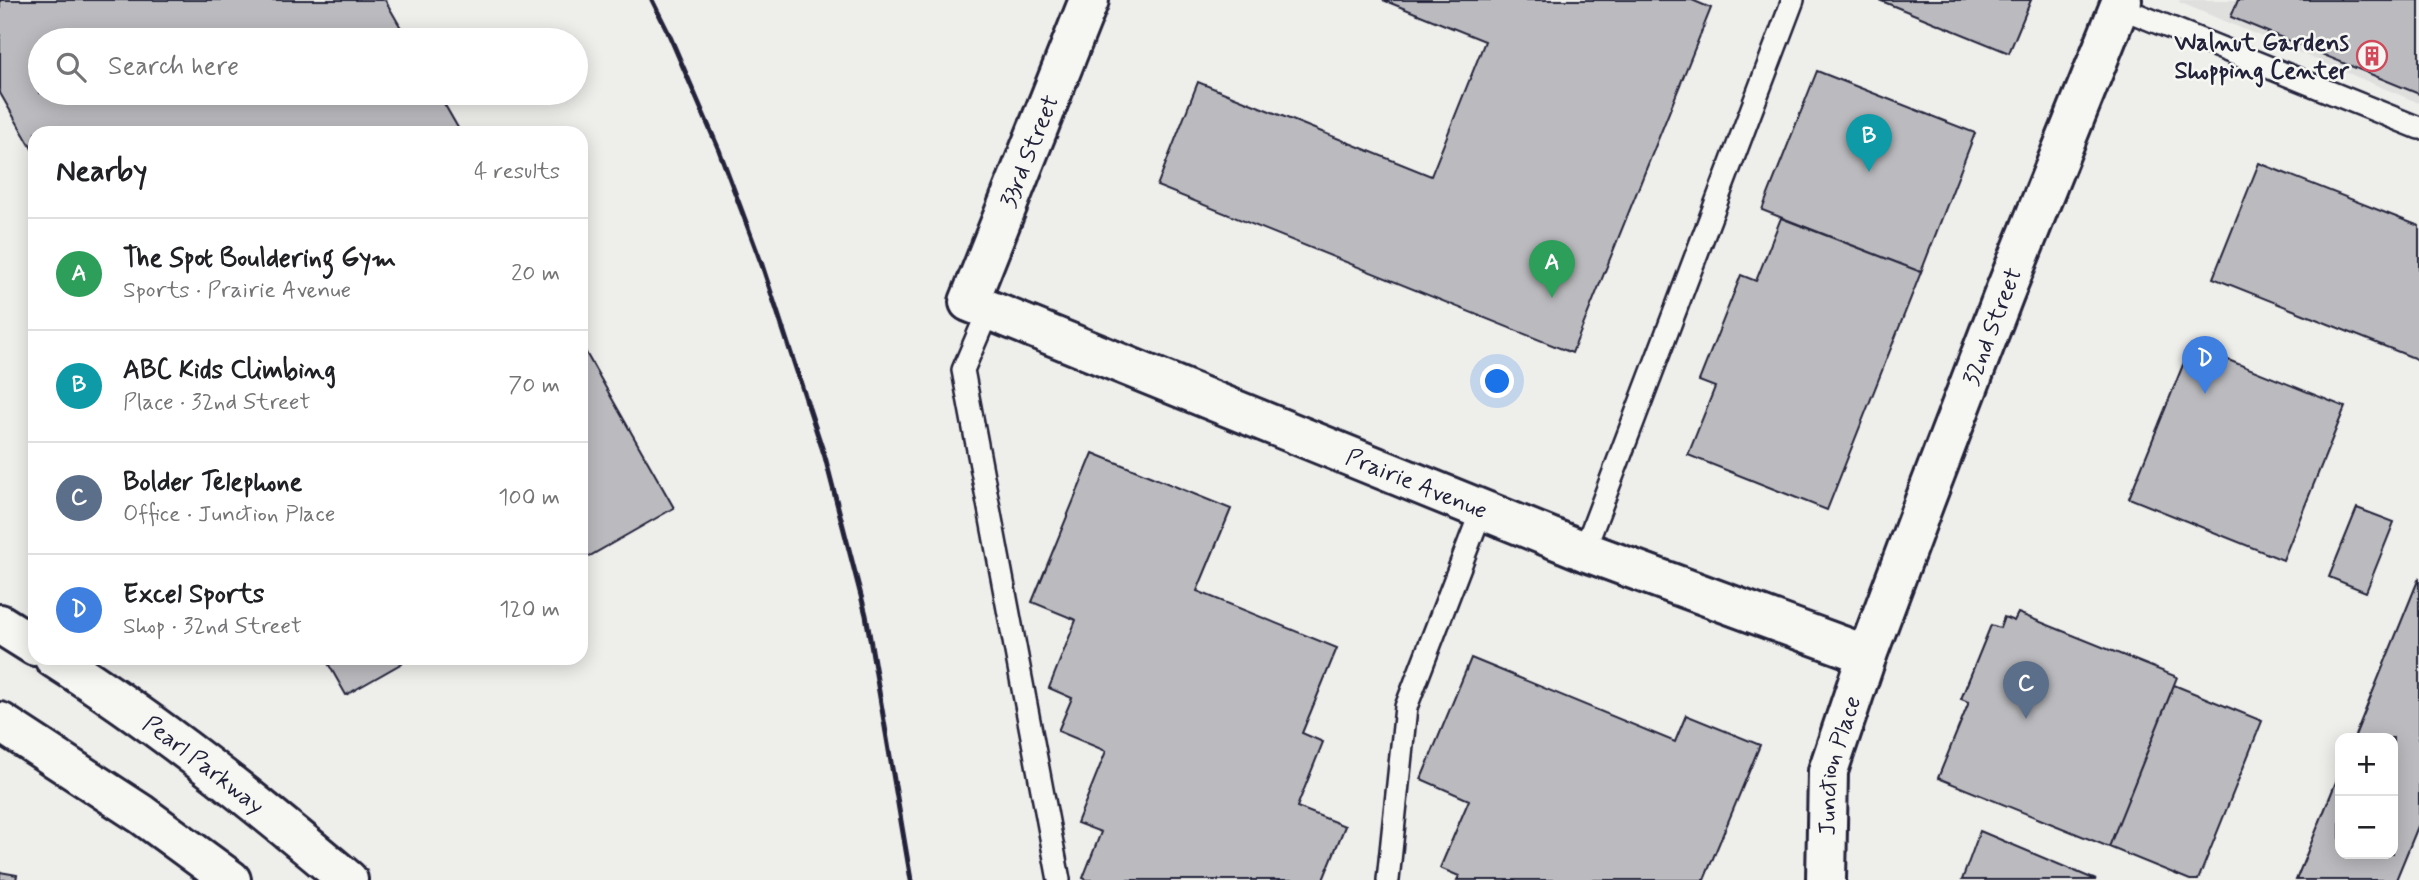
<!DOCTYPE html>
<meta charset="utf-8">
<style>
:root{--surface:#fff;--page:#f2f2f2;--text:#202124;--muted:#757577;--line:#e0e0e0;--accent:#b45309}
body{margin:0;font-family:Mynerve,sans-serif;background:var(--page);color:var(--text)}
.controls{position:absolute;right:21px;bottom:21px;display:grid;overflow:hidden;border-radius:14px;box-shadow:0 4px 18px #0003}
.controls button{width:63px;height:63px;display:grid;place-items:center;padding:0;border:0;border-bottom:2px solid var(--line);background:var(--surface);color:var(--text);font:35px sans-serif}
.you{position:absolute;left:1498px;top:382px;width:24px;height:24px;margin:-18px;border:5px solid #fff;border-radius:50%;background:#1a73e8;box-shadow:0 0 0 10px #1a73e833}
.badge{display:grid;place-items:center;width:46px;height:46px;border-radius:50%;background:var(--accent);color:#fff;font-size:23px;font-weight:700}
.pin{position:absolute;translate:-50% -58px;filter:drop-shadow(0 2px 4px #0008)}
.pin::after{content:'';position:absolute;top:37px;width:24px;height:21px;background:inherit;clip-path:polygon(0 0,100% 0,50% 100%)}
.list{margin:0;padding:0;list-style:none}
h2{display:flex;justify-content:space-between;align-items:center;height:91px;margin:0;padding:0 28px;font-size:30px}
h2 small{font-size:23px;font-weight:400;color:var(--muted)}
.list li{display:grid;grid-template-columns:46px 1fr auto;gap:21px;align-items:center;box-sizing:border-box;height:112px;padding:0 28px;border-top:2px solid var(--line)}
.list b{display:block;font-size:26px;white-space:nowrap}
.list p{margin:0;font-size:23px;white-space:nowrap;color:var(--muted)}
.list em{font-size:23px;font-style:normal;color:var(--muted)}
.icon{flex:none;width:38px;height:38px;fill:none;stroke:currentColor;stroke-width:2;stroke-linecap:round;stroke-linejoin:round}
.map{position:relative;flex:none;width:2419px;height:880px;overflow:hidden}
.search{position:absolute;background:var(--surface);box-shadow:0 4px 18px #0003;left:28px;top:28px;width:560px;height:77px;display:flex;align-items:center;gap:18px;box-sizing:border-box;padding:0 24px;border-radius:38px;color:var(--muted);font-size:26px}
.panel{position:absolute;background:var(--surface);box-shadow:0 4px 18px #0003;left:28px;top:126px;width:560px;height:539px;border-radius:21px}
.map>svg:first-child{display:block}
.built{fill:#dfdfde}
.building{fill:#bbbbbf;stroke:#22223b;stroke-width:2}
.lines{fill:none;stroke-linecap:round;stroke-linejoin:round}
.lane-casing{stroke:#22223b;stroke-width:26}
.street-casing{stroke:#22223b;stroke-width:44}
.secondary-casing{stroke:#22223b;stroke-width:44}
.lane{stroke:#f6f6f2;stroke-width:21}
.street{stroke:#f6f6f2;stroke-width:38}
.secondary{stroke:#f6f6f2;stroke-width:38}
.rail{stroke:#22223b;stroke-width:5}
.labels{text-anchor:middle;stroke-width:5;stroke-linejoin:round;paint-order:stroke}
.poi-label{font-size:24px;font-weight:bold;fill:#22223b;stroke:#f6f6f2;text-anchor:end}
.street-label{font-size:24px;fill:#22223b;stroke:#f6f6f2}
</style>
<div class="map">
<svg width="2419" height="880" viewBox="0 0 2419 880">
<rect width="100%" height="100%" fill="#eeeeeb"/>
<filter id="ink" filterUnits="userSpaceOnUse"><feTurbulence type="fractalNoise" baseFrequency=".0143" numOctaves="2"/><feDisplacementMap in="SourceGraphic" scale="14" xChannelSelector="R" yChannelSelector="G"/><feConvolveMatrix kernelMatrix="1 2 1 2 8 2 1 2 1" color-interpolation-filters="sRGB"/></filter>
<g filter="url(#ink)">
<path class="built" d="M2180 0H2419V103L2179 2Z"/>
<path class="building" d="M0 0H385L408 40H40V93H438L461 133H35V154L0 93Z
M1383 0H1692L1711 8 1572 353 1157 186 1198 82 1431 176 1485 41Z
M1879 0H2031L2009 53Z
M2238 0H2419V94L2231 17Z
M1817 71 1975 133 1921 272 1762 210Z
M2259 163 2419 226V360L2213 278Z
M1781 218 1921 272 1827 510 1688 455 1715 387 1699 381 1741 275 1756 281Z
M581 344 674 508 581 561Z
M2191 345 2345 407 2283 560 2129 498Z
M1093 453 1231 509 1197 591 1337 648 1302 733 1323 742 1297 807 1345 826 1323 880H1087L1083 878 1101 832 1077 823 1106 751 1058 731 1072 698 1049 688 1076 620 1032 602Z
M2357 508 2394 522 2366 592 2329 577Z
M2419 578V824L2396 880H2296L2340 772V854H2393V738H2354Z
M2018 613 2177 677 2109 847 1938 778 1969 702 1961 699 1991 625 2000 628 2004 617 2014 621Z
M325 658H411L346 695Z
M1471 658 1675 742 1686 715 1760 745 1704 880H1457L1459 876 1440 868 1469 800 1421 779Z
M2174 685 2262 721 2198 880H2190L2109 847Z
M1980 831 2096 880H1962Z
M0 872 17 875 16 880H0Z"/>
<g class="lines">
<g class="lane-casing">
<path id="lane" d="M2119 7 2419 128
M989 309 963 370 1059 880
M1584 551 1793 0
M1388 880 1406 707 1482 509"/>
</g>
<g class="street-casing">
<g id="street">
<path id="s1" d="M1089 0 969 302 1584 551 1867 655"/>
</g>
</g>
<g class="secondary-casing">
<g id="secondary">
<path d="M0 624 35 646"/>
<path id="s2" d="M54 658C158 724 254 801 348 880"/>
<path d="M0 722 141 814 231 880"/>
<path id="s3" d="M1826 880 1828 771 1867 655 1925 500 2004 294 2122 0"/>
</g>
</g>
<use href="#lane" class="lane"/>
<use href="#street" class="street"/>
<use href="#secondary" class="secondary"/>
<path class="rail" d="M652 0 668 32 719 150 762 265 825 457 866 615 911 880"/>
</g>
</g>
<defs>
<g id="building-ring" transform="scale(1.575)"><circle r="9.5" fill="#f6f6f2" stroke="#d1495b" stroke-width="1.5"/><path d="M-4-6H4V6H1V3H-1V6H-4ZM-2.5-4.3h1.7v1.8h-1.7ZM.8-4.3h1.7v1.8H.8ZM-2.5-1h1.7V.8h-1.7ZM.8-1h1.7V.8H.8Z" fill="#d1495b"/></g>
</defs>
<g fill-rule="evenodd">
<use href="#building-ring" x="2372" y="56"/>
</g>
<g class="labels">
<g class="poi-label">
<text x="2349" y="50">Walnut Gardens<tspan x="2349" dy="28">Shopping Center</tspan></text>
</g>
<g class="street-label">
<text transform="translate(1029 151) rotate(-68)" y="8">33rd Street</text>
<text dy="8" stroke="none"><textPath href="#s3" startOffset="583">32nd Street</textPath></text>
<text dy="8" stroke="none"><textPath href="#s1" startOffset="808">Prairie Avenue</textPath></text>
<text dy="8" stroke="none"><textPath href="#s2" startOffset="184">Pearl Parkway</textPath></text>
<text dy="8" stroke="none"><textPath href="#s3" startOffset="116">Junction Place</textPath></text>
</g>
</g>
</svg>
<div class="controls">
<button>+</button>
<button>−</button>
</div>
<div class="you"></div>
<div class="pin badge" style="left:1552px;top:298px;background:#2e9e5b">A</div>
<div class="pin badge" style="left:1869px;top:172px;background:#0f9aa8">B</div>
<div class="pin badge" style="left:2026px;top:719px;background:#5c6f8a">C</div>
<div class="pin badge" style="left:2205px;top:394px;background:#3f7fe0">D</div>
<div class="search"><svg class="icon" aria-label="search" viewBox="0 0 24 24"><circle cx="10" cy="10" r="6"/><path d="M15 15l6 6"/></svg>Search here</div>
<section class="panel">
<h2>Nearby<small>4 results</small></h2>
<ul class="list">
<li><span class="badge" style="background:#2e9e5b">A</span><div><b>The Spot Bouldering Gym</b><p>Sports · Prairie Avenue</p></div><em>20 m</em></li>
<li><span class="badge" style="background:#0f9aa8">B</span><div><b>ABC Kids Climbing</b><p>Place · 32nd Street</p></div><em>70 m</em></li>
<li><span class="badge" style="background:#5c6f8a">C</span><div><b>Bolder Telephone</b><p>Office · Junction Place</p></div><em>100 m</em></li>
<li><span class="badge" style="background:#3f7fe0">D</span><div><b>Excel Sports</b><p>Shop · 32nd Street</p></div><em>120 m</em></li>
</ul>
</section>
</div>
